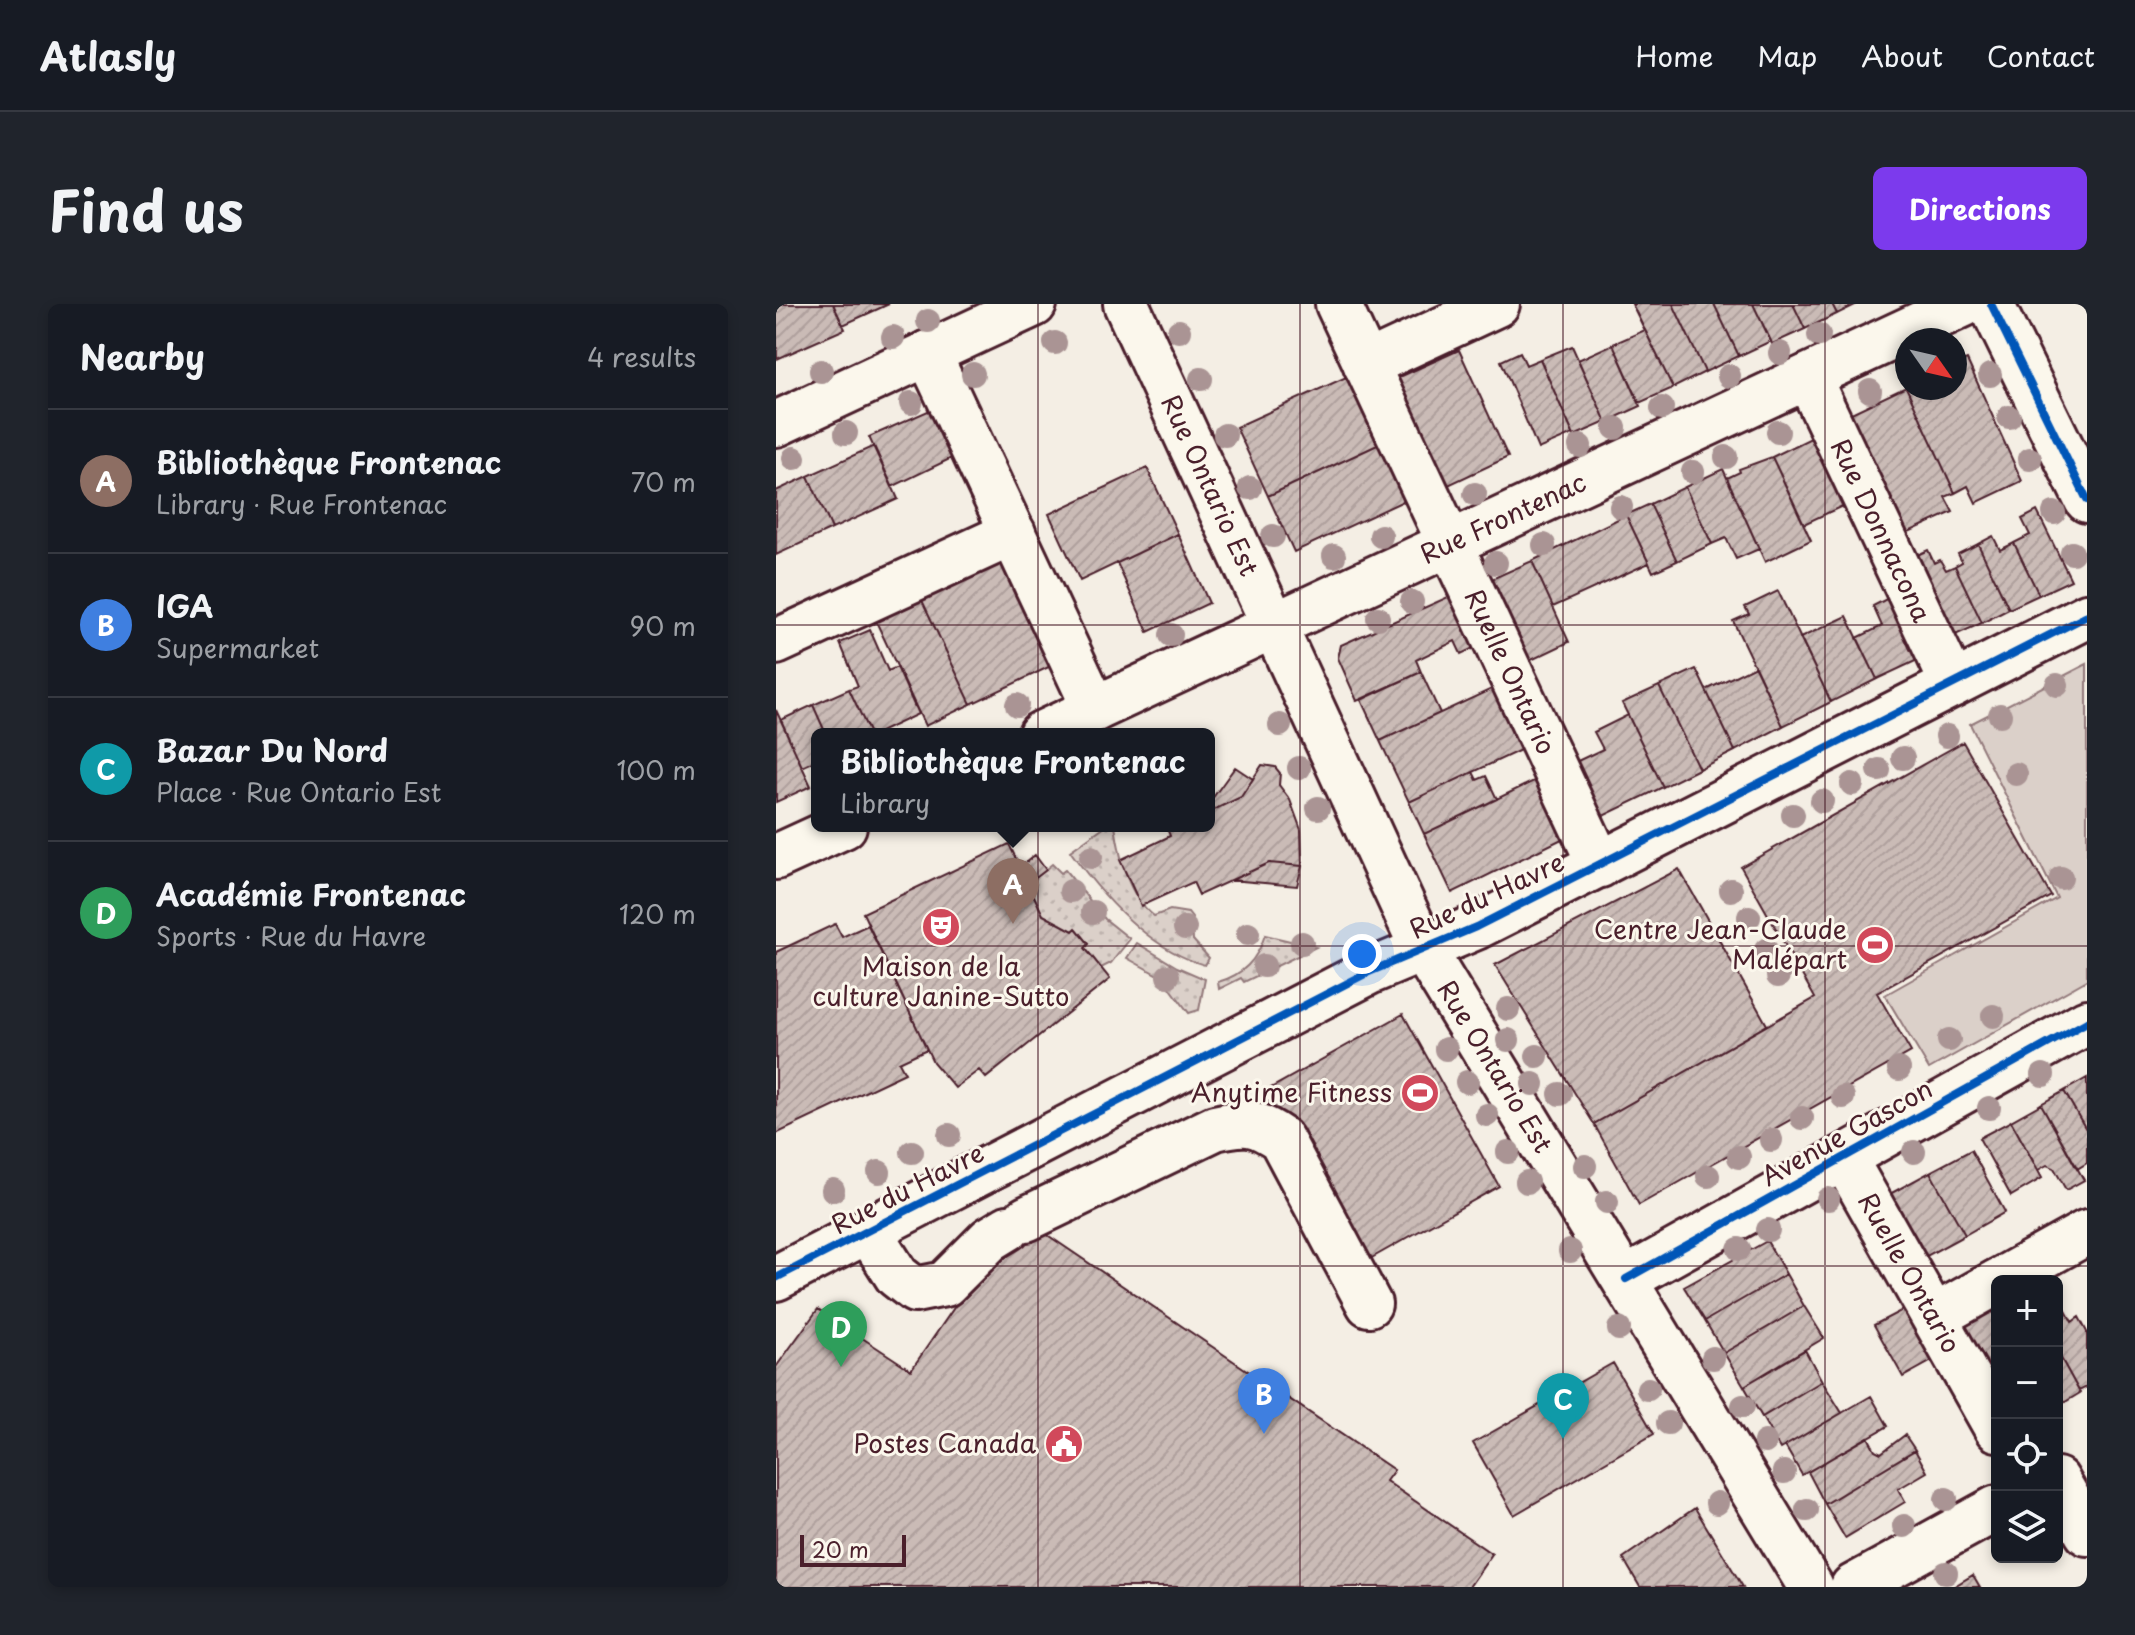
<!DOCTYPE html>
<meta charset="utf-8">
<style>
:root{--surface:#171b24;--page:#20242c;--text:#f1f3f6;--muted:#9ea1a6;--line:#363941;--accent:#7c3aed}
body{margin:0;font-family:"Playpen Sans",sans-serif;background:var(--page);color:var(--text)}
.controls{position:absolute;right:24px;bottom:24px;display:grid;overflow:hidden;border-radius:12px;box-shadow:0 4px 12px #0003}
.controls button{width:72px;height:72px;display:grid;place-items:center;padding:0;border:0;border-bottom:2px solid var(--line);background:var(--surface);color:var(--text);font:40px sans-serif}
.compass{position:absolute;left:1119px;top:24px;width:72px;height:72px;border-radius:50%;background:var(--surface);box-shadow:0 4px 12px #0003;rotate:124deg}
.scale{position:absolute;left:24px;bottom:20px;width:106px;box-sizing:border-box;padding-left:8px;border:4px solid #4a1f2b;border-top:0;font-size:22px;line-height:28px;white-space:nowrap;color:#4a1f2b;-webkit-text-stroke:6px #fbf7ec;paint-order:stroke}
.you{position:absolute;left:586px;top:650px;width:28px;height:28px;margin:-20px;border:6px solid #fff;border-radius:50%;background:#1a73e8;box-shadow:0 0 0 12px #1a73e833}
.badge{display:grid;place-items:center;width:52px;height:52px;border-radius:50%;background:var(--accent);color:#fff;font-size:26px;font-weight:700}
.pin{position:absolute;translate:-50% -66px;filter:drop-shadow(0 2px 4px #0008)}
.pin::after{content:'';position:absolute;top:42px;width:28px;height:24px;background:inherit;clip-path:polygon(0 0,100% 0,50% 100%)}
.popup{position:absolute;left:35px;top:424px;width:404px;height:104px;box-sizing:border-box;display:grid;place-content:center;border-radius:12px;background:var(--surface);filter:drop-shadow(0 2px 6px #0005);font-size:26px;white-space:nowrap;color:var(--muted)}
.popup b{font-size:30px;color:var(--text)}
.popup::after{content:'';position:absolute;left:50%;top:100%;margin-left:-16px;border:16px solid transparent;border-top-color:var(--surface)}
.list{margin:0;padding:0;list-style:none}
h2{display:flex;justify-content:space-between;align-items:center;height:104px;margin:0;padding:0 32px;font-size:34px}
h2 small{font-size:26px;font-weight:400;color:var(--muted)}
.list li{display:grid;grid-template-columns:52px 1fr auto;gap:24px;align-items:center;box-sizing:border-box;height:144px;padding:0 32px;border-top:2px solid var(--line)}
.list b{display:block;font-size:30px;white-space:nowrap}
.list p{margin:0;font-size:26px;white-space:nowrap;color:var(--muted)}
.list em{font-size:26px;font-style:normal;color:var(--muted)}
.icon{flex:none;width:44px;height:44px;fill:none;stroke:currentColor;stroke-width:2;stroke-linecap:round;stroke-linejoin:round}
.map{position:relative;flex:none;width:1311px;height:1283px;overflow:hidden;border-radius:12px}
header{display:flex;align-items:center;gap:48px;box-sizing:border-box;height:112px;padding:0 40px;background:var(--surface);border-bottom:2px solid var(--line)}
header strong{font-size:38px}
nav{display:flex;gap:44px;margin-inline-start:auto;font-size:28px}
.intro{display:flex;align-items:center;justify-content:space-between;box-sizing:border-box;height:192px;padding:0 48px}
h1{margin:0;font-size:56px}
.button{padding:20px 36px;border-radius:12px;background:var(--accent);color:#fff;font-size:28px;font-weight:700}
main{display:flex;gap:48px;padding:0 48px}
aside{flex:1;background:var(--surface);border-radius:12px;box-shadow:0 4px 12px #0003}
.map>svg:first-child{display:block}
.grass{fill:url(#grass-dots);stroke:#92787a;stroke-width:2}
.park{fill:#dbd0c9;stroke:#92787a;stroke-width:2}
.building{fill:url(#building-hatch);stroke:#4a1f2b;stroke-width:2}
.lines{fill:none;stroke-linecap:round;stroke-linejoin:round}
.minor-casing{stroke:#4a1f2b;stroke-width:50}
.major-casing{stroke:#4a1f2b;stroke-width:50}
.minor{stroke:#fbf7ec;stroke-width:44}
.major{stroke:#fbf7ec;stroke-width:44}
.cycleway-casing{stroke:#fbf7ec;stroke-width:13}
.cycleway{stroke:#0057b8;stroke-width:8}
.tree{fill:#aa9494}
.grid{fill:none;stroke:#4a1f2b;stroke-width:2;stroke-opacity:0.55}
.labels{text-anchor:middle;stroke-width:6;stroke-linejoin:round;paint-order:stroke}
.street-label{font-size:26px;fill:#4a1f2b;stroke:#fbf7ec}
.poi-label{font-size:26px;fill:#4a1f2b;stroke:#fbf7ec;text-anchor:end}
</style>
<header>
<strong>Atlasly</strong>
<nav><a>Home</a><a>Map</a><a>About</a><a>Contact</a></nav>
</header>
<div class="intro"><h1>Find us</h1><a class="button">Directions</a></div>
<main>
<aside>
<h2>Nearby<small>4 results</small></h2>
<ul class="list">
<li><span class="badge" style="background:#8d6e63">A</span><div><b>Bibliothèque Frontenac</b><p>Library · Rue Frontenac</p></div><em>70 m</em></li>
<li><span class="badge" style="background:#3f7fe0">B</span><div><b>IGA</b><p>Supermarket</p></div><em>90 m</em></li>
<li><span class="badge" style="background:#0f9aa8">C</span><div><b>Bazar Du Nord</b><p>Place · Rue Ontario Est</p></div><em>100 m</em></li>
<li><span class="badge" style="background:#2e9e5b">D</span><div><b>Académie Frontenac</b><p>Sports · Rue du Havre</p></div><em>120 m</em></li>
</ul>
</aside>
<div class="map">
<svg width="1311" height="1283" viewBox="0 0 1311 1283">
<defs>
<pattern id="grass-dots" width="8" height="8" patternUnits="userSpaceOnUse" patternTransform="scale(2)"><rect width="8" height="8" fill="#dbd0c9"/><path d="M2 2h.1M6 6h.1" fill="none" stroke="#bdb2ad" stroke-width="1.8" stroke-linecap="round"/></pattern>
<pattern id="building-hatch" width="6" height="6" patternUnits="userSpaceOnUse" patternTransform="scale(2)"><rect width="6" height="6" fill="#cabbb6"/><path d="M-1 1l2-2M0 6l6-6M5 7l2-2" fill="none" stroke="#afa09d"/></pattern>
</defs>
<rect width="100%" height="100%" fill="#f4eee4"/>
<filter id="ink" filterUnits="userSpaceOnUse"><feTurbulence type="fractalNoise" baseFrequency=".0125" numOctaves="2"/><feDisplacementMap in="SourceGraphic" scale="16" xChannelSelector="R" yChannelSelector="G"/><feConvolveMatrix kernelMatrix="1 2 1 2 8 2 1 2 1" color-interpolation-filters="sRGB"/></filter>
<g filter="url(#ink)">
<path class="grass" d="M329 522H339C344 554 351 591 378 612L394 606 412 609 416 614 417 636 433 654 429 661C373 646 327 593 294 547Z
M276 560 285 569 289 566 329 615 354 635 335 659 325 664 309 644 313 640 301 625 297 627 267 611 252 580Z
M489 631 540 643 468 678 465 674 443 685 442 678C467 671 481 656 489 631Z
M361 639 401 663 429 675 423 706 413 709 387 674 351 654Z"/>
<path class="park" d="M1311 360V676L1153 765 1109 691 1281 594 1194 420Z"/>
<path class="building" d="M0 0H57L69 25 1 55Z
M57 0H113L67 21Z
M856 0H897L929 68 897 84Z
M897 0H938L963 52 929 68Z
M938 0H977L995 37 963 52Z
M977 0H1017L1029 25 996 40Z
M1017 0H1056L1061 10 1029 25Z
M1056 0H1081L1061 10Z
M869 26 897 84 863 99 837 40Z
M837 40 865 102 830 118 802 56Z
M796 42 830 118 798 132 764 55Z
M683 46 732 153 666 184 617 76Z
M744 48 750 61 764 55 797 130 762 145 725 57Z
M1191 56 1246 177 1200 199 1192 182 1179 189 1130 83 1179 84V61Z
M579 69 610 137 492 192 460 123Z
M1130 83 1179 189 1169 193 1177 208 1126 231 1071 111Z
M161 103 182 151 116 183 93 133Z
M1043 130 1075 198 1028 220 996 153Z
M610 137 636 193 518 248 492 192Z
M98 142 122 195 56 225 32 172Z
M996 153 1035 236 989 258 951 174 964 168 963 165Z
M371 164 402 230 304 277 273 210Z
M947 165 983 245 960 255 950 234 936 240 909 183Z
M32 172 56 225 0 251V187Z
M909 183 936 240 901 257 874 200Z
M874 200 901 257 877 268 850 211Z
M1261 207 1295 276 1263 291 1238 239 1254 231 1246 215Z
M850 211 873 259 777 303 756 257Z
M402 230 433 299 372 328 341 259Z
M1217 232 1224 246 1238 239 1263 291 1233 305 1202 240Z
M1202 240 1233 305 1206 319 1179 262 1186 258 1182 250Z
M1152 246 1158 259 1164 256 1170 266 1179 262 1206 319 1175 333 1137 253Z
M226 251 279 360 195 400 143 290Z
M756 257 793 338 747 360 709 278Z
M1002 287 1055 398 1007 422 957 317 973 310 969 303Z
M681 289 704 341 685 350 679 337 640 356 645 368 581 397 562 354 565 341Z
M143 290 195 400 149 422 97 311Z
M1118 291 1148 353 1101 375 1081 334 1106 322 1097 302Z
M1071 312 1101 375 1055 398 1024 334Z
M94 326 112 367 121 363 142 410 100 430H94L73 385 82 382 64 339Z
M979 362 1007 422 959 447 930 386Z
M920 365 959 447 923 465 883 382Z
M645 368 664 409 604 437 585 396Z
M722 382 751 443 633 498 604 437Z
M883 382 923 465 887 483 846 399Z
M73 385 94 430H50L37 401Z
M37 401 50 430H41V456L26 463 5 416Z
M0 406 35 482 0 498Z
M852 411 887 483 819 516 793 461 827 445 818 428Z
M1187 438 1275 592 1101 689 1135 748 863 901 818 820 1039 694 965 563Z
M486 461 499 463 504 469 503 481 514 496 525 526 526 562 493 559 423 591 417 578 365 602 344 556 394 532 392 527 403 522H433V508L465 493Z
M459 463 477 475 465 493 433 508V499Z
M697 468 701 476 710 472 721 495 648 530 633 498Z
M764 474 792 532 676 589 648 530Z
M233 540 267 611 297 627 300 624 313 640 309 644 334 675 210 774 203 766 179 784 157 758 87 609Z
M259 551 270 566 252 580 244 563Z
M493 559 526 562 521 582 455 576Z
M903 565 991 721 818 820 719 661Z
M59 620 66 633 92 621 151 745 123 758 129 769 0 830V648Z
M627 710 723 882 585 960 488 788Z
M1311 774V827L1288 787Z
M1288 787 1311 827V859L1301 865 1265 800Z
M1265 800 1308 876 1290 886 1278 864 1271 861 1262 866 1235 817Z
M1235 817 1266 874 1235 892 1203 834Z
M1195 846 1229 908 1189 931 1154 868Z
M1154 868 1189 931 1147 954 1112 891Z
M242 911 618 1166 610 1177 716 1250 693 1283H0V1063L42 1005 135 1066Z
M991 937 1010 970 929 1017 908 983Z
M1010 970 1028 1002 948 1049 929 1017Z
M1287 1001 1296 1018 1303 1013 1311 1028V1083L1303 1087 1281 1047V1005Z
M1028 1002 1048 1034 968 1082 948 1049Z
M1134 1002 1163 1053 1127 1073 1098 1021Z
M1214 1002 1221 1013V1060L1209 1066 1183 1019Z
M1029 1046 1046 1077 986 1113 968 1082Z
M1281 1047 1304 1089 1281 1103Z
M837 1059 878 1130 738 1211 697 1139Z
M1046 1077 1066 1109 1004 1145 986 1113Z
M1095 1092 1112 1122 1026 1171 1009 1142Z
M1129 1131 1139 1146 1049 1200 1032 1168 1092 1133 1099 1146 1105 1149Z
M1139 1146 1151 1168 1122 1185 1129 1198 1069 1234 1049 1200Z
M919 1204 967 1283H864L847 1254Z
M1197 1271 1204 1283H1177Z"/>
<g class="lines">
<g class="minor-casing">
<g id="minor">
<path id="s1" d="M562 0 824 561"/>
<path d="M1215 0 1311 196"/>
<path d="M152 49 319 405"/>
<path d="M590 61 721 0"/>
<path id="s2" d="M1032 73 1177 380"/>
<path d="M0 338 237 229"/>
<path id="s3" d="M1068 854 1221 1125"/>
<path d="M250 915 439 824C469 817 479 817 505 835L593 1000"/>
<path d="M93 928 121 972 139 986 169 980 214 935 232 924"/>
<path d="M0 974 593 668 700 623 1311 312"/>
<path d="M850 975 1311 718"/>
<path d="M1223 977 1311 928"/>
<path d="M1160 1012 1221 978"/>
<path d="M1281 1176 1311 1229"/>
<path d="M1077 1283 1221 1204"/>
</g>
</g>
<g class="major-casing">
<g id="major">
<path id="s4" d="M350 0 647 645 1035 1283"/>
<path d="M0 120 258 0"/>
<path id="s5" d="M265 430 1188 0"/>
<path d="M0 553 68 522"/>
</g>
</g>
<use href="#minor" class="minor"/>
<use href="#major" class="major"/>
<g class="cycleway-casing">
<path id="cycleway" d="M1215 0 1311 196
M0 974 593 668 700 623 1311 312
M850 975 1311 718"/>
</g>
<use href="#cycleway" class="cycleway"/>
</g>
<g class="tree">
<circle cx="152" cy="17" r="12"/>
<circle cx="403" cy="27" r="12"/>
<circle cx="1043" cy="31" r="12"/>
<circle cx="117" cy="33" r="12"/>
<circle cx="279" cy="39" r="12"/>
<circle cx="1004" cy="49" r="12"/>
<circle cx="45" cy="67" r="12"/>
<circle cx="197" cy="70" r="12"/>
<circle cx="1214" cy="71" r="12"/>
<circle cx="953" cy="72" r="12"/>
<circle cx="425" cy="75" r="12"/>
<circle cx="1094" cy="87" r="12"/>
<circle cx="135" cy="99" r="12"/>
<circle cx="886" cy="104" r="12"/>
<circle cx="1233" cy="113" r="12"/>
<circle cx="839" cy="124" r="12"/>
<circle cx="1002" cy="128" r="12"/>
<circle cx="70" cy="129" r="12"/>
<circle cx="449" cy="131" r="12"/>
<circle cx="804" cy="142" r="12"/>
<circle cx="950" cy="153" r="12"/>
<circle cx="18" cy="154" r="12"/>
<circle cx="1254" cy="155" r="12"/>
<circle cx="917" cy="168" r="12"/>
<circle cx="474" cy="184" r="12"/>
<circle cx="699" cy="190" r="12"/>
<circle cx="845" cy="203" r="12"/>
<circle cx="1278" cy="209" r="12"/>
<circle cx="497" cy="232" r="12"/>
<circle cx="605" cy="232" r="12"/>
<circle cx="768" cy="241" r="12"/>
<circle cx="1296" cy="249" r="12"/>
<circle cx="558" cy="252" r="12"/>
<circle cx="720" cy="259" r="12"/>
<circle cx="636" cy="298" r="12"/>
<circle cx="602" cy="314" r="12"/>
<circle cx="395" cy="331" r="12"/>
<circle cx="1281" cy="381" r="12"/>
<circle cx="241" cy="401" r="12"/>
<circle cx="1224" cy="411" r="12"/>
<circle cx="504" cy="421" r="12"/>
<circle cx="1171" cy="432" r="12"/>
<circle cx="1127" cy="454" r="12"/>
<circle cx="523" cy="464" r="12"/>
<circle cx="1103" cy="466" r="12"/>
<circle cx="1240" cy="470" r="12"/>
<circle cx="1076" cy="480" r="12"/>
<circle cx="1046" cy="497" r="12"/>
<circle cx="542" cy="504" r="12"/>
<circle cx="1017" cy="511" r="12"/>
<circle cx="315" cy="553" r="12"/>
<circle cx="1285" cy="574" r="12"/>
<circle cx="955" cy="586" r="12"/>
<circle cx="295" cy="587" r="12"/>
<circle cx="317" cy="608" r="12"/>
<circle cx="973" cy="613" r="12"/>
<circle cx="409" cy="624" r="12"/>
<circle cx="472" cy="630" r="12"/>
<circle cx="526" cy="639" r="12"/>
<circle cx="990" cy="646" r="12"/>
<circle cx="488" cy="662" r="12"/>
<circle cx="392" cy="672" r="12"/>
<circle cx="1002" cy="672" r="12"/>
<circle cx="732" cy="705" r="12"/>
<circle cx="1217" cy="712" r="12"/>
<circle cx="732" cy="736" r="12"/>
<circle cx="1173" cy="736" r="12"/>
<circle cx="670" cy="745" r="12"/>
<circle cx="761" cy="752" r="12"/>
<circle cx="1123" cy="765" r="12"/>
<circle cx="1267" cy="771" r="12"/>
<circle cx="691" cy="778" r="12"/>
<circle cx="757" cy="780" r="12"/>
<circle cx="784" cy="790" r="12"/>
<circle cx="1067" cy="793" r="12"/>
<circle cx="1213" cy="804" r="12"/>
<circle cx="711" cy="811" r="12"/>
<circle cx="1026" cy="814" r="12"/>
<circle cx="173" cy="831" r="12"/>
<circle cx="995" cy="836" r="12"/>
<circle cx="136" cy="848" r="12"/>
<circle cx="732" cy="848" r="12"/>
<circle cx="1138" cy="848" r="12"/>
<circle cx="963" cy="853" r="12"/>
<circle cx="809" cy="862" r="12"/>
<circle cx="103" cy="868" r="12"/>
<circle cx="932" cy="872" r="12"/>
<circle cx="751" cy="878" r="12"/>
<circle cx="57" cy="886" r="12"/>
<circle cx="1052" cy="895" r="12"/>
<circle cx="831" cy="898" r="12"/>
<circle cx="992" cy="926" r="12"/>
<circle cx="963" cy="945" r="12"/>
<circle cx="794" cy="947" r="12"/>
<circle cx="843" cy="1025" r="12"/>
<circle cx="937" cy="1054" r="12"/>
<circle cx="872" cy="1085" r="12"/>
<circle cx="967" cy="1102" r="12"/>
<circle cx="892" cy="1119" r="12"/>
<circle cx="989" cy="1138" r="12"/>
<circle cx="1008" cy="1168" r="12"/>
<circle cx="1170" cy="1195" r="12"/>
<circle cx="941" cy="1199" r="12"/>
<circle cx="1031" cy="1206" r="12"/>
<circle cx="1128" cy="1222" r="12"/>
<circle cx="1170" cy="1269" r="12"/>
</g>
</g>
<path class="grid" d="M262 0V1283M524 0V1283M787 0V1283M1049 0V1283M0 321H1311M0 642H1311M0 962H1311"/>
<defs>
<g id="theatre-disc" transform="scale(2)"><circle r="9.5" fill="#d1495b" stroke="#fbf7ec"/><path d="M-5-5.5Q0-4 5-5.5V0Q5 5 0 6Q-5 5-5 0ZM-3.3-2.5H-1v1.5H-3.3ZM1-2.5H3.3v1.5H1ZM-2.8 1Q0 5.5 2.8 1Z" fill="#fff"/></g>
<g id="stadium-disc" transform="scale(2)"><circle r="9.5" fill="#d1495b" stroke="#fbf7ec"/><path d="M0-5a6.5 5 0 1 0 0 10a6.5 5 0 1 0 0-10ZM-3.5-1.8h7v3.6h-7Z" fill="#fff"/></g>
<g id="civic-disc" transform="scale(2)"><circle r="9.5" fill="#d1495b" stroke="#fbf7ec"/><path d="M-.6-6.5H3V-4.5H.6V-3L4-1V1h2V6H-6V1h2V-1L-.6-3ZM-1.2 2.5V6h2.4V2.5Z" fill="#fff"/></g>
</defs>
<g fill-rule="evenodd">
<use href="#theatre-disc" x="165" y="623"/>
<use href="#stadium-disc" x="1099" y="641"/>
<use href="#stadium-disc" x="644" y="789"/>
<use href="#civic-disc" x="288" y="1140"/>
</g>
<g class="labels">
<g class="street-label">
<text dy="9" stroke="none"><textPath href="#s4" startOffset="200">Rue Ontario Est</textPath></text>
<text dy="9" stroke="none"><textPath href="#s5" startOffset="510">Rue Frontenac</textPath></text>
<text dy="9" stroke="none"><textPath href="#s2" startOffset="170">Rue Donnacona</textPath></text>
<text dy="9" stroke="none"><textPath href="#s1" startOffset="406">Ruelle Ontario</textPath></text>
<text transform="translate(711 592) rotate(-25)" y="9">Rue du Havre</text>
<text dy="9" stroke="none"><textPath href="#s4" startOffset="848">Rue Ontario Est</textPath></text>
<text transform="translate(1071 829) rotate(-29)" y="9">Avenue Gascon</text>
<text transform="translate(132 885) rotate(-27)" y="9">Rue du Havre</text>
<text dy="9" stroke="none"><textPath href="#s3" startOffset="132">Ruelle Ontario</textPath></text>
</g>
<g class="poi-label">
<text x="1071" y="635">Centre Jean-Claude<tspan x="1071" dy="30">Malépart</tspan></text>
<text x="165" y="672" text-anchor="middle">Maison de la<tspan x="165" dy="30">culture Janine-Sutto</tspan></text>
<text x="616" y="798">Anytime Fitness</text>
<text x="260" y="1149">Postes Canada</text>
</g>
</g>
</svg>
<div class="controls">
<button>+</button>
<button>−</button>
<button><svg class="icon" aria-label="locate" viewBox="0 0 24 24"><circle cx="12" cy="12" r="6"/><path d="M12 2v4M12 18v4M2 12h4M18 12h4"/></svg></button>
<button><svg class="icon" aria-label="layers" viewBox="0 0 24 24"><path d="M12 4l9 5-9 5-9-5zM3 14l9 5 9-5"/></svg></button>
</div>
<svg class="compass" viewBox="-18 -18 36 36"><path d="M0-13l5 13h-10z" fill="#e53935"/><path d="M0 13l5-13h-10z" fill="#9ea1a6"/></svg>
<div class="scale">20 m</div>
<div class="you"></div>
<div class="pin badge" style="left:237px;top:620px;background:#8d6e63">A</div>
<div class="popup"><b>Bibliothèque Frontenac</b>Library</div>
<div class="pin badge" style="left:488px;top:1130px;background:#3f7fe0">B</div>
<div class="pin badge" style="left:787px;top:1135px;background:#0f9aa8">C</div>
<div class="pin badge" style="left:65px;top:1063px;background:#2e9e5b">D</div>
</div>
</main>
